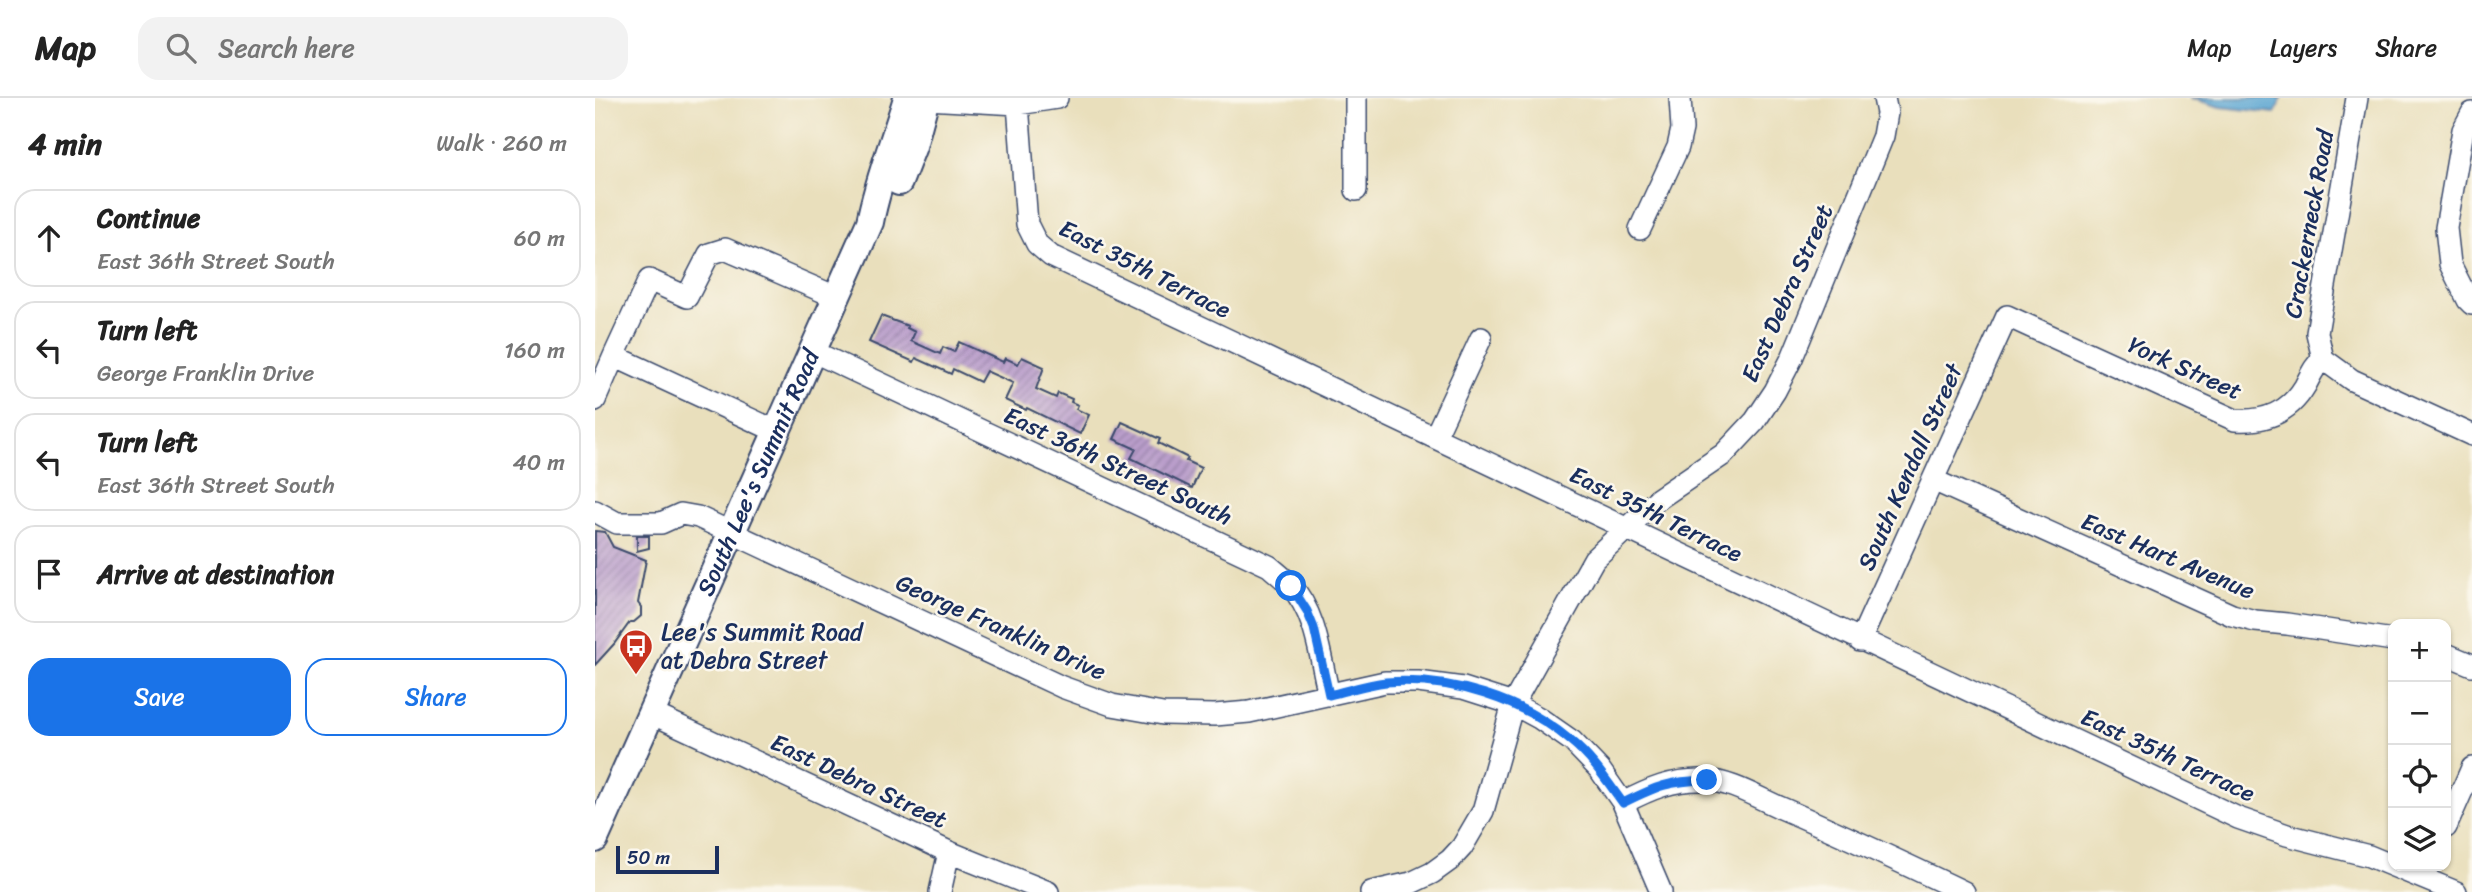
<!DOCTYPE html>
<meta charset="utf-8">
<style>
:root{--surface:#fff;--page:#f2f2f2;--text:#222;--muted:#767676;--line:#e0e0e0;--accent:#1a73e8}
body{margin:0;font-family:Sriracha,sans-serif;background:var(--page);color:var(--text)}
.controls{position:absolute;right:21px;bottom:21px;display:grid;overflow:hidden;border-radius:14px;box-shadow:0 2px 5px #0004}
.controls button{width:63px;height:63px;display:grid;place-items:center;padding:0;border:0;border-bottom:2px solid var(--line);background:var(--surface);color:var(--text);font:35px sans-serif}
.scale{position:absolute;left:21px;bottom:18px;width:103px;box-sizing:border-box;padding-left:7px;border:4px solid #1b2f5e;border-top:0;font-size:19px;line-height:24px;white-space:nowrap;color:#1b2f5e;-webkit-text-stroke:5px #fbf7ec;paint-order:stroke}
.stop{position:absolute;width:21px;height:21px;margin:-16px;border:5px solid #1a73e8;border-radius:50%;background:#fff}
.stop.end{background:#1a73e8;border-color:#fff;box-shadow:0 2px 7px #0008}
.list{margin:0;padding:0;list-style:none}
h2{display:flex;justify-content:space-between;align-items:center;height:91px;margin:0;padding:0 28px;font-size:30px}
h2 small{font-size:23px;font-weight:400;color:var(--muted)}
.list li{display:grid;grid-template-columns:46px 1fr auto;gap:21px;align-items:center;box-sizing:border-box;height:98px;margin:0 14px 14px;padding:0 14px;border:2px solid var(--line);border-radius:21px}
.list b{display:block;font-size:26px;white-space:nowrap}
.list p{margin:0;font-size:23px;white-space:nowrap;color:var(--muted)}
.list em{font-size:23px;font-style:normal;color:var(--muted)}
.actions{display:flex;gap:14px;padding:21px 28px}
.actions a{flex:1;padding:16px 0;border:2px solid var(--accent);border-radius:21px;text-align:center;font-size:24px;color:var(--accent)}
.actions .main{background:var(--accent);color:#fff}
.icon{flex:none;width:38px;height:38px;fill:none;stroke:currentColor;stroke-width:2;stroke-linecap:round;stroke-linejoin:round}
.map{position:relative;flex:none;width:1877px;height:794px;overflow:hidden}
header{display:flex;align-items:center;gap:42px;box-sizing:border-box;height:98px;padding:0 35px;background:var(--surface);border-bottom:2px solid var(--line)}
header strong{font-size:33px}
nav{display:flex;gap:38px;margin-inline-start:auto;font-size:24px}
.search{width:490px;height:63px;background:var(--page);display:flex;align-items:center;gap:18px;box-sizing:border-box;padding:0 24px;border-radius:21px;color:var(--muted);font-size:26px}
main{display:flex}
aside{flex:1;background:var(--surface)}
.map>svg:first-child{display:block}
.water{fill:#58a4d1;stroke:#3a6a98;stroke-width:2}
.building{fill:url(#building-hatch)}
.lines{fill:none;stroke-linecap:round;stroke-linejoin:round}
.minor-casing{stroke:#3a496c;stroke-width:24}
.major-casing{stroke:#3a496c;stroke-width:30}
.minor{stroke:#fff;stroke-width:21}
.major{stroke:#fff;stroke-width:26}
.route{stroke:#1a73e8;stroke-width:9}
.labels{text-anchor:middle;stroke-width:5;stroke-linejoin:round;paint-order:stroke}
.street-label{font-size:24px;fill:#1b2f5e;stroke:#fbf7ec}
.poi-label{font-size:24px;fill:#1b2f5e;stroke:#fbf7ec;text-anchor:start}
</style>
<header>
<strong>Map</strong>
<div class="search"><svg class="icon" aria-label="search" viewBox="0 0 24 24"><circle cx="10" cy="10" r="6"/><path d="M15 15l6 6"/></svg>Search here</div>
<nav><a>Map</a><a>Layers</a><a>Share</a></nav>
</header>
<main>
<aside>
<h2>4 min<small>Walk · 260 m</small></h2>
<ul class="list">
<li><svg class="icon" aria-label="ahead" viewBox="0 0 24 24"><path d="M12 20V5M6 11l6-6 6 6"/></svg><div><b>Continue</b><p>East 36th Street South</p></div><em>60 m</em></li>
<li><svg class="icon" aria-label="left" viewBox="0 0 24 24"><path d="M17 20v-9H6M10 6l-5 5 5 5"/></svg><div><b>Turn left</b><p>George Franklin Drive</p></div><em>160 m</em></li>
<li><svg class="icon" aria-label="left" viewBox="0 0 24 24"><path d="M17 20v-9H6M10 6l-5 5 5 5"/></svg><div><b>Turn left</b><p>East 36th Street South</p></div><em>40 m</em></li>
<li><svg class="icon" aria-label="arrive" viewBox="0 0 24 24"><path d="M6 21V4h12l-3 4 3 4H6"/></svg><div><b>Arrive at destination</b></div></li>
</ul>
<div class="actions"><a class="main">Save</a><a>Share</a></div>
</aside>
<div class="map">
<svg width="1877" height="794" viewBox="0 0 1877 794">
<defs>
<pattern id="building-hatch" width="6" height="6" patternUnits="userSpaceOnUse" patternTransform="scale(1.75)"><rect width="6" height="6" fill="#ba9ecb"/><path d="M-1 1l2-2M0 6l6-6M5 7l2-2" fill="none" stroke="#9681a8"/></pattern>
</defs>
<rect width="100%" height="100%" fill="#fbf7ec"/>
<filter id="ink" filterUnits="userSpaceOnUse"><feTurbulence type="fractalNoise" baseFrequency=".0143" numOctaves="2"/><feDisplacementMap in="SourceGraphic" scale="14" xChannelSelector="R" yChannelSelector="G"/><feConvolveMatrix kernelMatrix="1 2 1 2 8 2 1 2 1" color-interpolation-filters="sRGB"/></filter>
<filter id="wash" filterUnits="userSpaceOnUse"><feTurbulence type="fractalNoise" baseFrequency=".00686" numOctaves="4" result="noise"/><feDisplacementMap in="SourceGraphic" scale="28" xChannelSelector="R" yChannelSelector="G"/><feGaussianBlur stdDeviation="1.57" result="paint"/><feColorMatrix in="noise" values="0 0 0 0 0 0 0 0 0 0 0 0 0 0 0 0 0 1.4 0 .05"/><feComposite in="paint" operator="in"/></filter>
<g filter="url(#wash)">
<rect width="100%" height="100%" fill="#e9dfbc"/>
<path class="water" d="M1595 0H1687L1680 15 1626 9Z"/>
<g id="blocks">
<path class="building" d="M286 218 313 228 312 230 320 234 316 243 345 256 348 249 359 254 364 244 408 264 410 260 423 266 427 259 449 269 441 291 461 300 463 295 477 301 476 304 483 307 481 311 494 317 485 336 432 310 431 312 410 302 418 285 391 273 385 284 358 271 356 276 321 260 319 264 274 244Z
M527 324 565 341 563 345 593 360 591 363 606 370 597 390 536 360 541 351 519 341Z
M0 433 10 434 18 449 51 462 43 505 46 509V518L39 524H35L19 546 0 567Z
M42 438H54V450L42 453Z"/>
</g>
</g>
<g filter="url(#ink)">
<use href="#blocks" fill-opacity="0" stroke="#3a496c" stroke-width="2"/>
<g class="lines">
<g class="minor-casing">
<path id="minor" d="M761 0V92
M331 1 423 6 462 0
M423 6 432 126 442 146 456 158 1643 720 1692 737 1774 758 1861 794
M1877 15 1868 32 1851 130 1855 166 1873 202 1877 206
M1045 131 1083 49 1087 31 1085 0
M217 253 674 468C681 474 689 480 695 487 722 516 725 560 734 597
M1728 261 1722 235 1762 0
M1728 261 1757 282 1877 337
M0 302 19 258
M181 333 19 258 54 182 92 199 114 156 130 151 241 199
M840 339 886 240
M1338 382 1637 517 1660 523 1692 526 1798 542
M0 413 22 425H66L86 416 103 419 467 589 517 607 568 616 620 617 654 614 790 584H823L868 590 918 606 944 620 977 643 1005 672 1028 705 1066 794
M1265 543 1412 218 1640 322C1670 324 1694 315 1710 288 1716 277 1719 268 1728 261
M1851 556 1877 567
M56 615 354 754 453 794
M1028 705C1055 691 1078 681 1109 682 1135 683 1161 699 1184 709 1247 736 1308 765 1369 794
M1851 729 1877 670
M345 794 354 754
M776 794 816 785 837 775 855 762 867 749 888 713 918 606 999 461 1063 401 1129 356 1160 323 1180 293 1197 260 1288 38 1292 15 1289 0"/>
</g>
<g class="major-casing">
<g id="major">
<path d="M304 84 318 48 331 0"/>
<path id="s1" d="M0 741 275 124C283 82 300 41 312 0"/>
</g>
</g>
<use href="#minor" class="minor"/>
<use href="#major" class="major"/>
</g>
</g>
<g class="lines" filter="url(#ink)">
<path class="route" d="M696 488 712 513 719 530 734 597C752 593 772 586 791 584 856 579 927 601 976 643 997 660 1012 683 1028 705 1062 688 1074 683 1112 682"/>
</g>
<defs>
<g id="bus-pin" transform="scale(1.75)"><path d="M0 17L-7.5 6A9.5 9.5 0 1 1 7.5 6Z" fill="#c8321e" stroke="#fbf7ec"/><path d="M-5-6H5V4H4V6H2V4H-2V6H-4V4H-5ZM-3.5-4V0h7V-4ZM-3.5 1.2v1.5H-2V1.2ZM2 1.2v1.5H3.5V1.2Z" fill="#fff"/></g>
</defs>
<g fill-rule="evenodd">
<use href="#bus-pin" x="41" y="548"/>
</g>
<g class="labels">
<g class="street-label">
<text transform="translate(1714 126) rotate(-80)" y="8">Crackerneck Road</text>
<text transform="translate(550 171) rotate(27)" y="8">East 35th Terrace</text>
<text transform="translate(1192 195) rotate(-66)" y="8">East Debra Street</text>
<text transform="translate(1590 270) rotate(24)" y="8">York Street</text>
<text transform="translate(523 368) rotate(25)" y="8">East 36th Street South</text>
<text transform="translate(1315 369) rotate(-66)" y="8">South Kendall Street</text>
<text dy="8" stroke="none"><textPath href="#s1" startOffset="401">South Lee's Summit Road</textPath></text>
<text transform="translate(1061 416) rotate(26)" y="8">East 35th Terrace</text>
<text transform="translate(1573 458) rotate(23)" y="8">East Hart Avenue</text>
<text transform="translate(406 529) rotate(24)" y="8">George Franklin Drive</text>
<text transform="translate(1573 657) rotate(25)" y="8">East 35th Terrace</text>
<text transform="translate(264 683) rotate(25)" y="8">East Debra Street</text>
</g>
<g class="poi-label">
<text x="66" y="542">Lee's Summit Road<tspan x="66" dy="28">at Debra Street</tspan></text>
</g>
</g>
</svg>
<div class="controls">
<button>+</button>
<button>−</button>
<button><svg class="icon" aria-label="locate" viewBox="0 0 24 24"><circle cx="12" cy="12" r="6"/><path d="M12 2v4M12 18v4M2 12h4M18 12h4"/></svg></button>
<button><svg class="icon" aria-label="layers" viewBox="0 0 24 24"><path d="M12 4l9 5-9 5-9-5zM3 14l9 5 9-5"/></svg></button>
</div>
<div class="scale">50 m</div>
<div class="stop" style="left:696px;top:488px"></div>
<div class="stop end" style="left:1112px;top:682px"></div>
</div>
</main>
